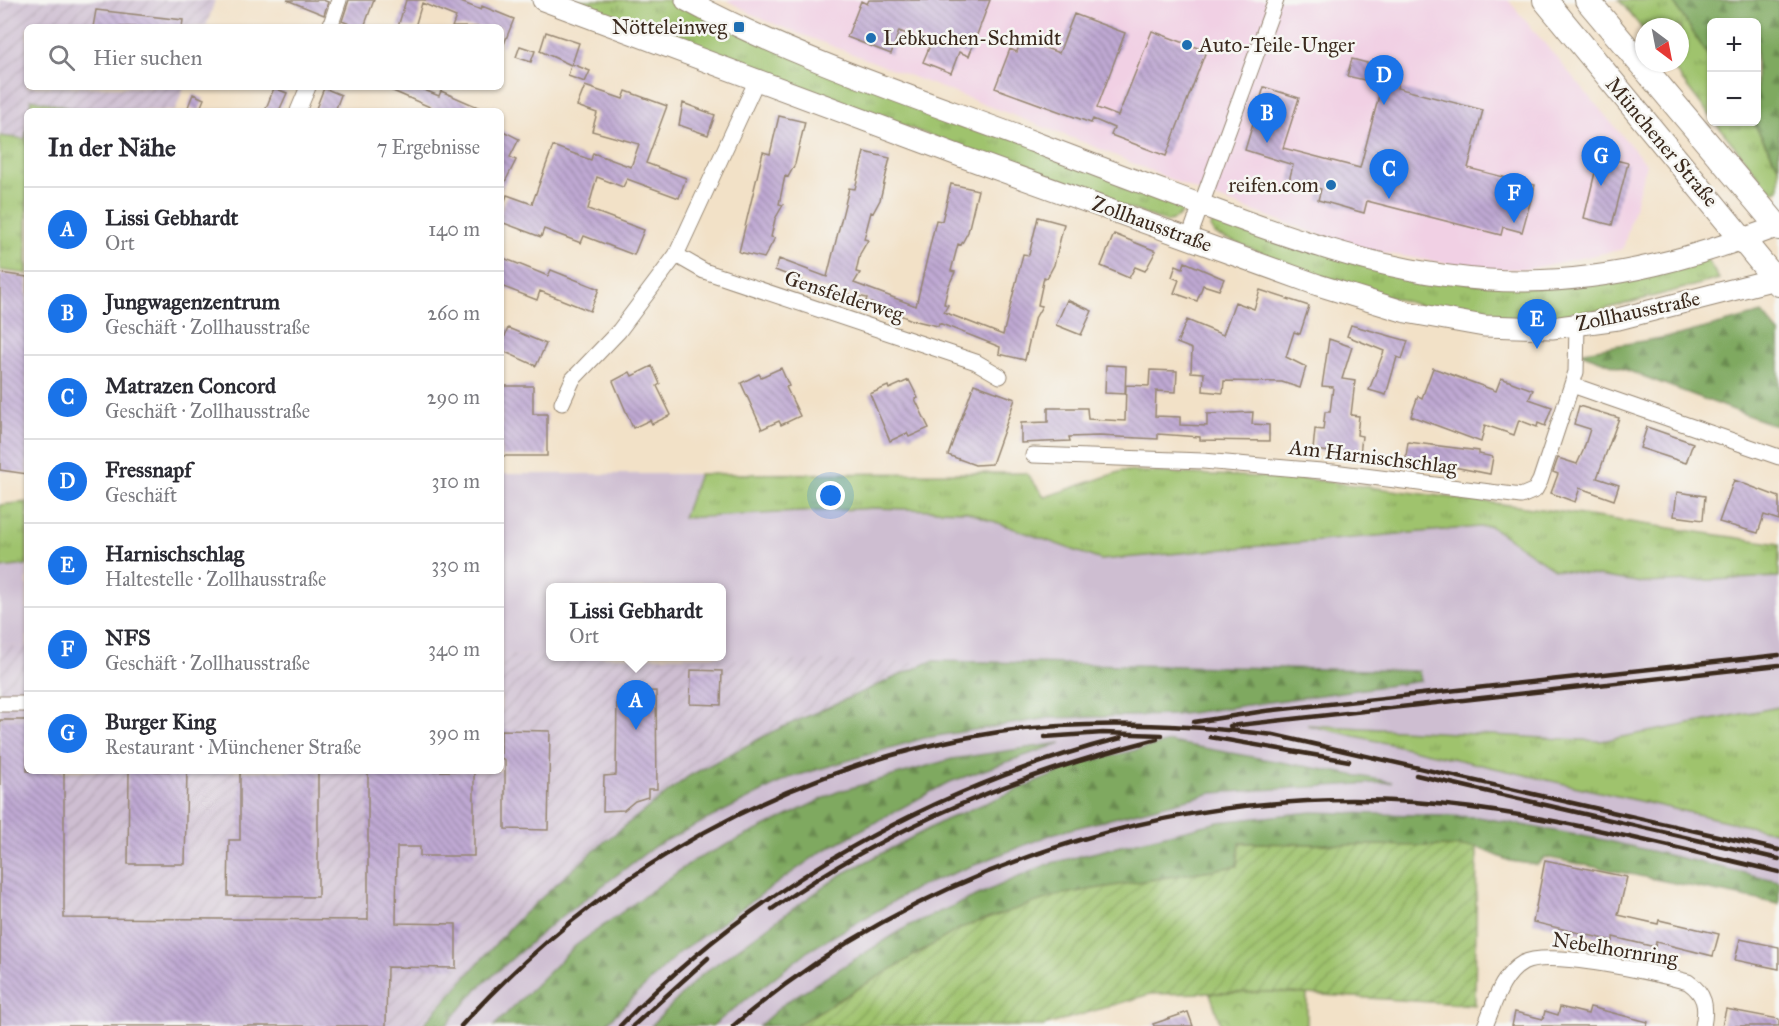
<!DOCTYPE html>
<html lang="de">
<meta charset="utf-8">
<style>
:root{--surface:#fff;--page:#f2f2f3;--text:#2b2b33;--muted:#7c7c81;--line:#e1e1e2;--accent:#1a73e8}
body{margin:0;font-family:"IM FELL Great Primer",serif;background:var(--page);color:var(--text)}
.controls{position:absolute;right:18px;top:18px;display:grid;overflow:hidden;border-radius:9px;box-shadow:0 2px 4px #0004}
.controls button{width:54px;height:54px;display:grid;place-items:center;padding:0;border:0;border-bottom:2px solid var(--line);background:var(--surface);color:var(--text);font:30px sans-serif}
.compass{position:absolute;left:1635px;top:18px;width:54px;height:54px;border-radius:50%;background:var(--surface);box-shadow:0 2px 4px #0004;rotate:148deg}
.you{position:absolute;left:831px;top:496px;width:21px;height:21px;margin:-15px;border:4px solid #fff;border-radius:50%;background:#1a73e8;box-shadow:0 0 0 9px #1a73e833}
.badge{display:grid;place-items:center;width:39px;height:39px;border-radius:50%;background:var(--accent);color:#fff;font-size:20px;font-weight:700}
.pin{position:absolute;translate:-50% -50px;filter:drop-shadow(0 2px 3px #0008)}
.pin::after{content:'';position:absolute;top:32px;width:21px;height:18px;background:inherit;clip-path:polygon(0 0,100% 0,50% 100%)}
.popup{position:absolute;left:546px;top:583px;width:180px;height:78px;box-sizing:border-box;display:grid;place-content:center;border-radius:9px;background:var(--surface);filter:drop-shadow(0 2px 4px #0005);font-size:20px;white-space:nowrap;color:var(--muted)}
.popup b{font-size:22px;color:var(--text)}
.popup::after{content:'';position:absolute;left:50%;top:100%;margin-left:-12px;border:12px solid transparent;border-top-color:var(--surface)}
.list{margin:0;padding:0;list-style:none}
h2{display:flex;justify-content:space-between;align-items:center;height:78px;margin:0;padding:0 24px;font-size:26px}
h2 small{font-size:20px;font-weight:400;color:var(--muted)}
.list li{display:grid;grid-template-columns:39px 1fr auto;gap:18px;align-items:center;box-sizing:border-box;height:84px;padding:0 24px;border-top:2px solid var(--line)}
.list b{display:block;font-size:22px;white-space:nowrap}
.list p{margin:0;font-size:20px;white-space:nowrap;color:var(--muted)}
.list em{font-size:20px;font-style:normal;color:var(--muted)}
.icon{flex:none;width:33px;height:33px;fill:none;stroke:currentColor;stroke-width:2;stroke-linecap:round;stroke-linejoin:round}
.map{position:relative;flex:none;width:1779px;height:1026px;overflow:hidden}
.search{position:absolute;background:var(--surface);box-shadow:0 2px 4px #0004;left:24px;top:24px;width:480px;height:66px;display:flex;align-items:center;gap:15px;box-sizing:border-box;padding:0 21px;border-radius:9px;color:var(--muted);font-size:22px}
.panel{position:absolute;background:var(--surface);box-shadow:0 2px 4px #0004;left:24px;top:108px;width:480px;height:666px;border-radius:9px}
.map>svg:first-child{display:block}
.built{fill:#f1d0e4}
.industrial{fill:url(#industrial-furrows)}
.railway{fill:#cebed1}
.grass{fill:url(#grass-tufts);stroke:#6d7646;stroke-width:1.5}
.forest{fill:url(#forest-firs);stroke:#5d6a3f;stroke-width:1.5}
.park{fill:url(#park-crowns);stroke:#6d7646;stroke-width:1.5}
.garden{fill:url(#garden-furrows);stroke:#6d7646;stroke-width:1.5}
.building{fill:url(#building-back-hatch)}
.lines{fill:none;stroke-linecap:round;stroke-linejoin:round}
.minor-casing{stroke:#968672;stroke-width:17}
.secondary-casing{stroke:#968672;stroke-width:23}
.primary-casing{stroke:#968672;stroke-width:26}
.minor{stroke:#fff;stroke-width:15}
.secondary{stroke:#fff;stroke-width:21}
.primary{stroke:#fff;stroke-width:24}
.rail{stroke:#3b2a1e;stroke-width:4.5}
.poi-dot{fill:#1f6fb2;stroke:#f6f6f2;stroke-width:2}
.labels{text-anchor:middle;stroke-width:5;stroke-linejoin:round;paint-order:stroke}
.poi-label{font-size:21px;fill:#3b2a1e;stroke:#f6f6f2;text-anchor:end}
.street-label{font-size:21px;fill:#3b2a1e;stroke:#f6f6f2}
</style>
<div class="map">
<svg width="1779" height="1026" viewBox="0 0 1779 1026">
<defs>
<pattern id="industrial-furrows" width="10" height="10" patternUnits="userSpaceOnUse" patternTransform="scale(1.5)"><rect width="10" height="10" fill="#cebed1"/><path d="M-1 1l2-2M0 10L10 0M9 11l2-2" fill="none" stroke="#b2a3b3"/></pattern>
<pattern id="grass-tufts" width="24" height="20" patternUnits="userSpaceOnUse" patternTransform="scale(1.5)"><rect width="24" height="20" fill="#9fc36d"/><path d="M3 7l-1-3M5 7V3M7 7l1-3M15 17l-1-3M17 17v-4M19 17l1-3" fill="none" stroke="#839f59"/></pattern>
<pattern id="forest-firs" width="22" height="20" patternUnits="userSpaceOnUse" patternTransform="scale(1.5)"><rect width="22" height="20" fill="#7fa960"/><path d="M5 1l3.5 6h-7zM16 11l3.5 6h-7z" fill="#698a4f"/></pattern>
<pattern id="park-crowns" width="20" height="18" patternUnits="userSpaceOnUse" patternTransform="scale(1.5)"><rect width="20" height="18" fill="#9fc36d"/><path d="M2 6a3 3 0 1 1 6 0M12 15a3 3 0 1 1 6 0" fill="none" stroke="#839f59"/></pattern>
<pattern id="garden-furrows" width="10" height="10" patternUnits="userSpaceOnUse" patternTransform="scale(1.5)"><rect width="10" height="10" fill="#9fc36d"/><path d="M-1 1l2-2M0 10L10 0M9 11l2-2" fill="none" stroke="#839f59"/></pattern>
<pattern id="building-back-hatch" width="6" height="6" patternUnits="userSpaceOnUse" patternTransform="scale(1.5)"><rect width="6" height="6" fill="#bfa9d3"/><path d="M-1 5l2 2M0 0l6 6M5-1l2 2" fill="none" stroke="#9c8aab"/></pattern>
</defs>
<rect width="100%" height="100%" fill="#f6f6f2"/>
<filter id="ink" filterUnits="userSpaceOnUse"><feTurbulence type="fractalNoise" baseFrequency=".0167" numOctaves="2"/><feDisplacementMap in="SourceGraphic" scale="12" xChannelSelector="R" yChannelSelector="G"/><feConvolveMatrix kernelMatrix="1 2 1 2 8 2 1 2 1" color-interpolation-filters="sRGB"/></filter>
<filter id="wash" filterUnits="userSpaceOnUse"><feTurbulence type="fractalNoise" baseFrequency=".008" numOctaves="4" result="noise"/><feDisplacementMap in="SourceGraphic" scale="24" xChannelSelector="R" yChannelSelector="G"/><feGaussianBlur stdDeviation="1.35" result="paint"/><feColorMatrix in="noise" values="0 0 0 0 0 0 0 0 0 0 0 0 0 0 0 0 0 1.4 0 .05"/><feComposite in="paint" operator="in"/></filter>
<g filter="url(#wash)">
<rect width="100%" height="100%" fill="#f2e1c7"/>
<path class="built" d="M726 0H1508L1646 164 1623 249 1529 269H1479L1361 249 1207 195 1088 144 764 20Z"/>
<path class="industrial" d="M0 0H215L206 27H27V87H184L175 111H82L32 99 30 111H27L25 139 0 136Z
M0 644 27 647V771H501V655L932 661 774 731 689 776 599 846 517 920 422 1026H0Z"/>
<path class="railway" d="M501 474H699L684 518 876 508 965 511 1101 560 1490 526 1554 569 1643 583 1779 577V707L1601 741 1312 726 1779 833V881L1604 840 1312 812 1218 822 1048 864 909 925 786 1002 759 1026H712L808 951 916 888 1055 833 1212 793 1388 782 1170 742 1082 763 945 820 839 876 701 975 651 1026H604L680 952 821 852 947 783 1056 744 952 759 837 792 692 861 575 946 494 1026H446L477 989 552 924 655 846 789 778 924 738 1049 718 1175 715 1420 680 1419 671 607 657 722 656V588H550V656L501 655Z
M27 565V647L0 644V568Z"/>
<path class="grass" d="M561 0H683L1184 206C1183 216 1176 219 1166 222Z
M1619 0H1672L1711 60V117L1669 63H1680V27H1644V31Z
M31 99 82 111H30Z
M1715 122H1753L1779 167V190L1763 195 1761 179Z
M27 127V274L0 270V136L25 139Z
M1223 218 1475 284 1707 259 1719 279 1571 318 1506 321 1436 310 1330 280 1214 234 1210 227 1214 221Z
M1122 471 1306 479 1541 509 1779 544V577L1643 583 1554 569 1490 526 1101 560 965 511 876 508 683 518 699 474 1026 473 1045 497Z
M27 502V565L0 568V505Z
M1779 707V833L1307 725 1601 741Z"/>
<path class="forest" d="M1672 0H1779V167L1753 122H1756V22H1712L1711 60Z
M1762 313 1779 333V427L1578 352 1679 335Z
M932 661 1419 671 1421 681 1175 715 1049 718 924 738 789 778 655 846 552 924 477 989 446 1026H422L517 920 599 846 689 776 774 731Z
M1170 742 1392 782 1212 793 1055 833 916 888 808 951 712 1026H651L701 975 839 876 945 820 1082 763Z
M1061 743 947 783 821 852 680 952 604 1026H494L575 946 693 861 837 792 952 759Z
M1312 812 1478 817 1604 840 1779 881V904L1545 857 1537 865 1510 861 1477 847 1240 843 1237 866 1058 895 961 928 795 1026H759L786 1002 910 925 1048 864 1218 822Z"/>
<path class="park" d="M1276 992 1307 994V1026H1221L1210 993Z"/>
<path class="garden" d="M1240 843 1477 847 1475 1005 1276 992 1150 994 1043 1026H795L961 928 1058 895 1237 866Z"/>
<g id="blocks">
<path class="building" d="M287 0H323L328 2 324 15Z
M349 0H374L364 27H348L349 24 342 21Z
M406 0H456L481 10 482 6 514 19 502 49 501 27H452L456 17 422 3 415 27H398Z
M869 0H990L969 56 959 52 951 73 923 62 931 43 899 31 891 54 847 37 861 1 867 4Z
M96 10 183 20 182 27H93Z
M1074 14 1125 33 1097 108 1118 116 1152 31 1206 51 1166 156 1111 135 1114 128 1093 119 1091 123 995 88 1010 49 1017 52 1019 45 1025 47 1027 41 1059 53Z
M546 32 579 43 572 64 590 71 585 82 568 76 571 65 540 51Z
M520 46 535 51 531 62 516 57Z
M1352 59 1401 72 1397 88 1483 110 1468 168 1535 185 1522 232 1503 227 1501 235 1367 201 1364 213 1318 200 1321 189 1289 181 1293 165 1245 150 1264 87 1299 98 1283 148 1360 168 1382 84 1347 76Z
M585 86 623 99 626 91 667 106 646 163 686 178 679 198 627 179 623 187 597 177 588 209 644 230 634 255 584 236 581 243 544 229 541 237 501 222V211L507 195 532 204 553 146 591 160 593 153 631 167 639 144 592 131 597 113 577 106Z
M417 87 439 96 441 91 487 111H439L386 88Z
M274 88 287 93 279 111H265Z
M324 88 341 95 335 111H315Z
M193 94 204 99 199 111 188 107Z
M683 103 715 115 708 135 679 125Z
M779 116 805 122 795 164 788 177 785 176 779 204 783 205 775 219 771 237 775 238 764 258 739 252 763 152 770 154Z
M501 130 519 139 510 157 516 160 501 190Z
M864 152 890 158 880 200 873 213 871 212 864 239 868 240 860 254 856 272 860 273 854 283 916 306 936 220 942 221 951 184 978 190 968 232 961 245 958 244 951 271 955 272 948 287 944 304 948 305 944 312 1003 335 1023 254 1029 255 1038 217 1064 224 1054 265 1047 278 1044 277 1038 305 1042 306 1034 320 1025 360 999 354 1000 347 939 323 938 326 912 320 866 301 867 298 815 286 775 270 779 259 827 277 849 188 855 189Z
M1599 156 1628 163 1612 225 1584 218Z
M1114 234 1156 251 1145 271 1135 267 1129 278 1101 266Z
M501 257 548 276 551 270 599 289 590 311 540 291 537 300 501 286Z
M1185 262 1224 279 1219 290 1203 285 1197 301 1174 293 1179 280 1172 277 1176 265 1183 268Z
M0 273 27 277V474L0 470Z
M1260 290 1309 306 1300 334 1294 332 1286 357 1306 367 1300 388 1282 382 1224 381 1223 393 1203 391 1204 373 1191 372 1192 349 1177 343 1187 320 1223 335 1235 302 1254 309Z
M1067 300 1092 311 1081 335 1056 325Z
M1351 325 1408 341 1402 359 1397 357 1386 395 1369 390 1384 351 1347 336Z
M508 328 546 344 536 366 501 350V335L505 336Z
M1329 339 1352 347 1342 379 1355 381 1351 415 1359 416 1357 435 1362 436 1360 455 1313 450 1315 429 1323 430 1325 412H1330L1333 387 1322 386Z
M1106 365 1126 366 1125 394 1105 393Z
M652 366 660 384 657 386 671 415 652 424 650 420 633 428 613 381 630 372 632 376Z
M781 368 789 386 786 387 800 416 781 425 779 421 762 429 741 383 759 374 761 377Z
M1433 368 1496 391 1501 378 1533 390 1529 399 1552 407 1545 426 1538 423 1537 427 1519 420 1514 435 1485 425 1481 442 1411 416 1418 396 1422 398Z
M1150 370 1177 371 1176 392 1156 391 1155 416 1180 417V425L1207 426V414L1253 412 1252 424 1269 425V441L1200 440V437L1158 434V439L1099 436 1069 437 1070 441 1021 443V423L1048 422V408H1087L1088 419 1125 421 1126 385 1149 386Z
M909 380 918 398 915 399 929 428 909 437 907 433 890 441 870 394 888 386 889 389Z
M974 384 1015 399 992 464 975 465 948 455Z
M501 386H533V414H547V456H501Z
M1579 406 1619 418 1597 478 1619 485 1614 500 1580 488 1575 502 1551 493 1558 474 1553 472 1558 458 1577 464 1583 451 1590 429 1574 424Z
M1647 427 1693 443 1686 463 1640 448Z
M1408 442 1479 451V454L1493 457 1490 474 1428 462 1427 467 1405 464Z
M1734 480 1779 497V520L1764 515 1758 533 1719 522Z
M1677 492 1705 496 1703 520 1674 516Z
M691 670 722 671 721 705 690 704Z
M656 691 657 789H648V797L635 801 624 810 603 811 604 776 616 775 617 692Z
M0 720H27V771H64V918L368 920V771H474V856H420V847H397L396 923 456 924V968L387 967 386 1026H0Z
M501 730 550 731 548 830 505 829V760L501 758Z
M129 771H187L185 864H128Z
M240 771H318V897L228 896 229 840H240Z
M1545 860 1627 877 1618 915 1658 924 1659 920 1719 934 1713 956 1656 942 1655 947 1613 937V941L1533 922Z
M1740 939 1779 947V969L1735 960Z
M1560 1007 1588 1014 1590 1007 1648 1022 1647 1026H1512L1515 1012 1543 1019 1545 1011 1558 1015Z
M1726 1009 1779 1019V1026H1722Z
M1188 1012 1193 1026H1154L1153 1024Z"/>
</g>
</g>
<g filter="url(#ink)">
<use href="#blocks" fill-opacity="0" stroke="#968672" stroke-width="1.5"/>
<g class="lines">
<g class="minor-casing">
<path id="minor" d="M330 27 339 0
M298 111 308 87
M1189 238 1276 0
M676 255 704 271 976 362 1000 376
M1572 385 1779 457
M562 403 573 379 619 331 676 255 756 82
M1033 455 1203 461 1333 472 1521 496 1535 490 1540 481 1576 372 1577 325
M0 704H27
M1485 1026C1494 1005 1501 975 1523 963 1550 949 1655 973 1688 982 1705 994 1707 1006 1703 1026"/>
</g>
<g class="secondary-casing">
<path id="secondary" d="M543 0 963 157 1318 285 1406 312 1484 326 1552 328 1618 319 1779 278
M686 0C796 59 917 98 1034 142 1093 165 1153 187 1212 209 1314 247 1416 282 1526 281 1616 280 1696 257 1779 226"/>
</g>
<g class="primary-casing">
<path id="primary" d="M1545 0 1779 284
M1587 0 1779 228"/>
</g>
<use href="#minor" class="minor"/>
<use href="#secondary" class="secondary"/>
<use href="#primary" class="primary"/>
<path class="rail" d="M1194 722 1265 711 1779 655
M1230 726 1779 665
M1045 737 1103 733 1162 735
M1210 737 1349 761
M1416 775 1779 859
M772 909C891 825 1017 775 1157 739
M461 1026C603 869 789 764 999 732 1090 719 1184 724 1274 735L1779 850
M620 1026C755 886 933 787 1121 738
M633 1026 708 958
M733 1026C918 868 1171 786 1414 802 1537 811 1658 844 1779 872"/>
</g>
</g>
<g class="poi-dot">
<rect x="733" y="21" width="12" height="12" rx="3"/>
<circle cx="871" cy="38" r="6"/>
<circle cx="1187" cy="45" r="6"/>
<circle cx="1331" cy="185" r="6"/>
</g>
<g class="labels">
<g class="poi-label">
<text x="727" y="34">Nötteleinweg</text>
<text x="883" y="45" text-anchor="start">Lebkuchen-Schmidt</text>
<text x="1199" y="52" text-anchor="start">Auto-Teile-Unger</text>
<text x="1319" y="192">reifen.com</text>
</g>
<g class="street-label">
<text transform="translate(1662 142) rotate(50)" y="7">Münchener Straße</text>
<text transform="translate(1152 224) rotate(20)" y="7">Zollhausstraße</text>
<text transform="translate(844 296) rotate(18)" y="7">Gensfelderweg</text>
<text transform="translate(1638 311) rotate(-12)" y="7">Zollhausstraße</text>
<text transform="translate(1373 457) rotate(7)" y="7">Am Harnischschlag</text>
<text transform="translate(1615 949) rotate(9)" y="7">Nebelhornring</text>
</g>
</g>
</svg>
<div class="controls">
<button>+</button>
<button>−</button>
</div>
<svg class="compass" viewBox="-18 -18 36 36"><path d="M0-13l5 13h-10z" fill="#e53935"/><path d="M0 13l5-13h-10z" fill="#7c7c81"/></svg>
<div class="you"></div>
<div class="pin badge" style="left:636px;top:730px">A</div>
<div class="popup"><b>Lissi Gebhardt</b>Ort</div>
<div class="pin badge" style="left:1267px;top:143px">B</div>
<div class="pin badge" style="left:1389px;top:199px">C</div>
<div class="pin badge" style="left:1384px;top:105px">D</div>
<div class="pin badge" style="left:1537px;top:349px">E</div>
<div class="pin badge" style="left:1514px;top:223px">F</div>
<div class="pin badge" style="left:1601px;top:186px">G</div>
<div class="search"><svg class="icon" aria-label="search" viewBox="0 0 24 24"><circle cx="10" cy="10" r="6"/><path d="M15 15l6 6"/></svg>Hier suchen</div>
<section class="panel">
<h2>In der Nähe<small>7 Ergebnisse</small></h2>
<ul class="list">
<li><span class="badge">A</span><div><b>Lissi Gebhardt</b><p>Ort</p></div><em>140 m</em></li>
<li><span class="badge">B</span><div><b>Jungwagenzentrum</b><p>Geschäft · Zollhausstraße</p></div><em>260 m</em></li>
<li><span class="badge">C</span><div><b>Matrazen Concord</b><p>Geschäft · Zollhausstraße</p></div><em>290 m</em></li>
<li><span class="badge">D</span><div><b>Fressnapf</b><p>Geschäft</p></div><em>310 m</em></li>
<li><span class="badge">E</span><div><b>Harnischschlag</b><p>Haltestelle · Zollhausstraße</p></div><em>330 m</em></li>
<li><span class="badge">F</span><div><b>NFS</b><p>Geschäft · Zollhausstraße</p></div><em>340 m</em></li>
<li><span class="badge">G</span><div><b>Burger King</b><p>Restaurant · Münchener Straße</p></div><em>390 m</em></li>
</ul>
</section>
</div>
